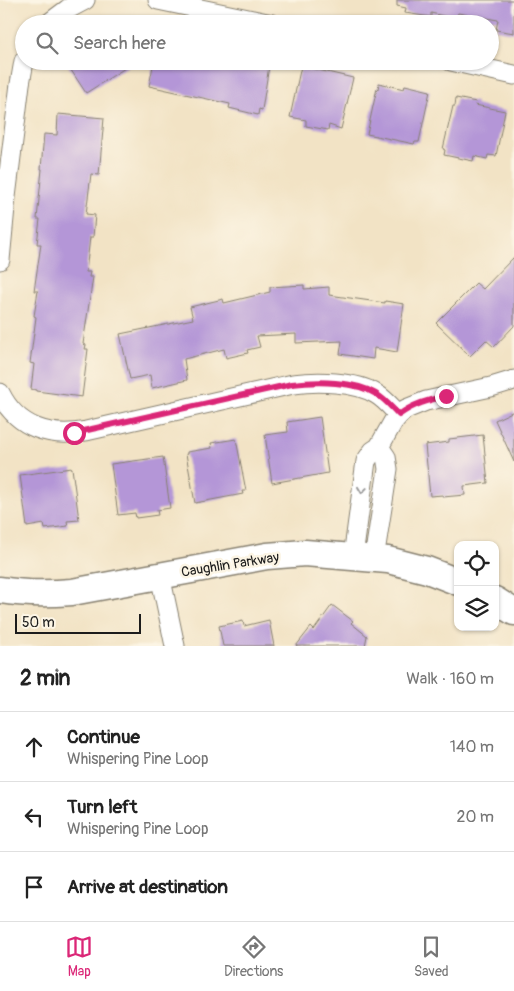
<!DOCTYPE html>
<meta charset="utf-8">
<style>
:root{--surface:#fff;--page:#f2f2f2;--text:#222;--muted:#767676;--line:#e0e0e0;--accent:#db2777}
body{margin:0;font-family:Pangolin,sans-serif;background:var(--page);color:var(--text)}
.controls{position:absolute;right:15px;bottom:15px;display:grid;overflow:hidden;border-radius:10px;box-shadow:0 1px 4px #0004}
.controls button{width:45px;height:45px;display:grid;place-items:center;padding:0;border:0;border-bottom:1px solid var(--line);background:var(--surface);color:var(--text);font:25px sans-serif}
.scale{position:absolute;left:15px;bottom:12px;width:126px;box-sizing:border-box;padding-left:5px;border:2px solid #1c1c1c;border-top:0;font-size:14px;line-height:18px;white-space:nowrap;color:#1c1c1c;-webkit-text-stroke:4px #fcf5e5;paint-order:stroke}
.stop{position:absolute;width:15px;height:15px;margin:-11px;border:4px solid #db2777;border-radius:50%;background:#fff}
.stop.end{background:#db2777;border-color:#fff;box-shadow:0 1px 5px #0008}
.list{margin:0;padding:0;list-style:none}
h2{display:flex;justify-content:space-between;align-items:center;height:65px;margin:0;padding:0 20px;font-size:21px}
h2 small{font-size:16px;font-weight:400;color:var(--muted)}
.list li{display:grid;grid-template-columns:32px 1fr auto;gap:15px;align-items:center;box-sizing:border-box;height:70px;padding:0 20px;border-top:1px solid var(--line)}
.list b{display:block;font-size:19px;white-space:nowrap}
.list p{margin:0;font-size:16px;white-space:nowrap;color:var(--muted)}
.list em{font-size:16px;font-style:normal;color:var(--muted)}
.icon{flex:none;width:28px;height:28px;fill:none;stroke:currentColor;stroke-width:2;stroke-linecap:round;stroke-linejoin:round}
.map{position:relative;flex:none;width:514px;height:646px;overflow:hidden}
.search{position:absolute;background:var(--surface);box-shadow:0 1px 4px #0004;left:15px;right:15px;top:15px;height:55px;display:flex;align-items:center;gap:12px;box-sizing:border-box;padding:0 18px;border-radius:28px;color:var(--muted);font-size:19px}
.sheet{height:275px;background:var(--surface)}
nav{display:flex;justify-content:space-around;align-items:center;box-sizing:border-box;height:70px;border-top:1px solid var(--line);background:var(--surface);font-size:14px;color:var(--muted)}
nav a{display:grid;justify-items:center;gap:2px}
nav .on{color:var(--accent)}
.map>svg:first-child{display:block}
.building{fill:#b496d7}
.lines{fill:none;stroke-linecap:round;stroke-linejoin:round}
.street-casing{stroke:#878070;stroke-width:21}
.secondary-casing{stroke:#878070;stroke-width:29}
.street{stroke:#fff;stroke-width:19}
.secondary{stroke:#fff;stroke-width:26}
.oneway{stroke:#999}
.route{stroke:#db2777;stroke-width:6}
.labels{text-anchor:middle;stroke-width:5;stroke-linejoin:round;paint-order:stroke}
.street-label{font-size:14px;fill:#1c1c1c;stroke:#fcf5e5}
</style>
<div class="map">
<svg width="514" height="646" viewBox="0 0 514 646">
<rect width="100%" height="100%" fill="#fcf5e5"/>
<filter id="ink" filterUnits="userSpaceOnUse"><feTurbulence type="fractalNoise" baseFrequency=".02" numOctaves="2"/><feDisplacementMap in="SourceGraphic" scale="10" xChannelSelector="R" yChannelSelector="G"/><feConvolveMatrix kernelMatrix="1 2 1 2 8 2 1 2 1" color-interpolation-filters="sRGB"/></filter>
<filter id="wash" filterUnits="userSpaceOnUse"><feTurbulence type="fractalNoise" baseFrequency=".0096" numOctaves="4" result="noise"/><feDisplacementMap in="SourceGraphic" scale="20" xChannelSelector="R" yChannelSelector="G"/><feGaussianBlur stdDeviation="1.12" result="paint"/><feColorMatrix in="noise" values="0 0 0 0 0 0 0 0 0 0 0 0 0 0 0 0 0 1.4 0 .05"/><feComposite in="paint" operator="in"/></filter>
<g filter="url(#wash)">
<rect width="100%" height="100%" fill="#f2e3c5"/>
<g id="blocks">
<path class="building" d="M397 0H514V33L496 30 498 20 458 13 456 19 431 13V17L405 13 406 8 397 6Z
M65 61H136L86 93Z
M154 61H268V65L269 66 262 110 259 109 258 115 229 108 230 104 149 86Z
M301 66 353 78 341 129 329 125 328 130 306 126V120L290 117Z
M379 83 404 89 405 85 430 91 419 142H415L414 144 367 134 377 88 378 89Z
M456 98 476 102 475 105 505 111 496 156 488 155 487 159 474 156 473 161 444 155 445 150 443 149 453 106H455Z
M58 114 104 118 99 175 91 174 86 214 95 215 93 237H90L86 272H90L89 277H93L83 344 86 345 85 349H88L82 397 36 391V390L31 389 34 364 30 363 36 317 34 316 38 291H34L41 244H37L40 219H37L42 169H41L44 134 57 135Z
M514 257V326L494 347 486 340 470 356 436 323 476 283 483 289Z
M304 285V289L329 287V295L385 303V301L404 304 397 352 374 348 373 359 340 354 342 341 296 343V334L257 336 260 347 247 350 248 353 226 358 224 349 184 359 187 380 152 388 150 375 130 379 120 334 193 319 190 307 223 299 224 303 270 292V287Z
M514 411V462L495 420Z
M320 417 328 473 272 483 265 435 288 432 287 422Z
M483 435 488 483 464 486 465 495 443 497V495L430 496 425 445 449 442V439Z
M236 439 246 491H242L243 494 195 503 186 454H187V452L212 448 211 443Z
M163 457 170 508 157 510 158 515 136 518 135 513 118 515 111 464Z
M72 468 79 520 67 521 68 526 45 529 44 524 27 527 20 475Z
M332 605 353 621 351 623 367 636 365 646H296L311 627 314 630Z
M269 620 274 646H223L219 626 243 621 244 626Z"/>
</g>
</g>
<g filter="url(#ink)">
<use href="#blocks" fill-opacity="0" stroke="#878070" stroke-width="1"/>
<g class="lines">
<g class="street-casing">
<path id="street" d="M158 0 272 24
M48 24 68 9 85 0
M451 61 514 75
M0 260 6 197 20 84 24 61
M0 393C17 428 50 438 86 431L293 384C316 381 355 381 376 394 385 399 392 408 399 415
M353 557 366 461 373 451 379 447 393 422 399 415 406 409 426 401 491 387 514 380
M374 559 388 469 386 457 379 447
M160 575 175 646"/>
</g>
<g class="secondary-casing">
<path id="secondary" d="M0 590C24 594 48 594 72 592L267 556 305 553 388 560 427 570 458 582
M495 600 514 612"/>
</g>
<use href="#street" class="street"/>
<use href="#secondary" class="secondary"/>
</g>
<defs><path id="oneway-chevron" d="M-2-3.5L2.5 0L-2 3.5" fill="none" stroke-width="1.6" stroke-linecap="round" stroke-linejoin="round" transform="scale(1.25)"/></defs>
<use class="oneway" href="#oneway-chevron" transform="translate(362 490) rotate(98)"/>
</g>
<g class="lines" filter="url(#ink)">
<path class="route" d="M74 433 292 384C317 381 355 381 376 394 385 399 392 408 399 415 413 404 429 400 446 396"/>
</g>
<g class="labels">
<g class="street-label">
<text transform="translate(230 564) rotate(-9)" y="5">Caughlin Parkway</text>
</g>
</g>
</svg>
<div class="controls">
<button><svg class="icon" aria-label="locate" viewBox="0 0 24 24"><circle cx="12" cy="12" r="6"/><path d="M12 2v4M12 18v4M2 12h4M18 12h4"/></svg></button>
<button><svg class="icon" aria-label="layers" viewBox="0 0 24 24"><path d="M12 4l9 5-9 5-9-5zM3 14l9 5 9-5"/></svg></button>
</div>
<div class="scale">50 m</div>
<div class="stop" style="left:74px;top:433px"></div>
<div class="stop end" style="left:446px;top:396px"></div>
<div class="search"><svg class="icon" aria-label="search" viewBox="0 0 24 24"><circle cx="10" cy="10" r="6"/><path d="M15 15l6 6"/></svg>Search here</div>
</div>
<section class="sheet">
<h2>2 min<small>Walk · 160 m</small></h2>
<ul class="list">
<li><svg class="icon" aria-label="ahead" viewBox="0 0 24 24"><path d="M12 20V5M6 11l6-6 6 6"/></svg><div><b>Continue</b><p>Whispering Pine Loop</p></div><em>140 m</em></li>
<li><svg class="icon" aria-label="left" viewBox="0 0 24 24"><path d="M17 20v-9H6M10 6l-5 5 5 5"/></svg><div><b>Turn left</b><p>Whispering Pine Loop</p></div><em>20 m</em></li>
<li><svg class="icon" aria-label="arrive" viewBox="0 0 24 24"><path d="M6 21V4h12l-3 4 3 4H6"/></svg><div><b>Arrive at destination</b></div></li>
</ul>
</section>
<nav>
<a class="on"><svg class="icon" aria-label="map" viewBox="0 0 24 24"><path d="M3 6l6-2 6 2 6-2v14l-6 2-6-2-6 2zM9 4v14M15 6v14"/></svg>Map</a>
<a><svg class="icon" aria-label="directions" viewBox="0 0 24 24"><path d="M12 3l9 9-9 9-9-9zM9 14v-3h6M13 9l2 2-2 2"/></svg>Directions</a>
<a><svg class="icon" aria-label="saved" viewBox="0 0 24 24"><path d="M7 4h10v16l-5-4-5 4z"/></svg>Saved</a>
</nav>
